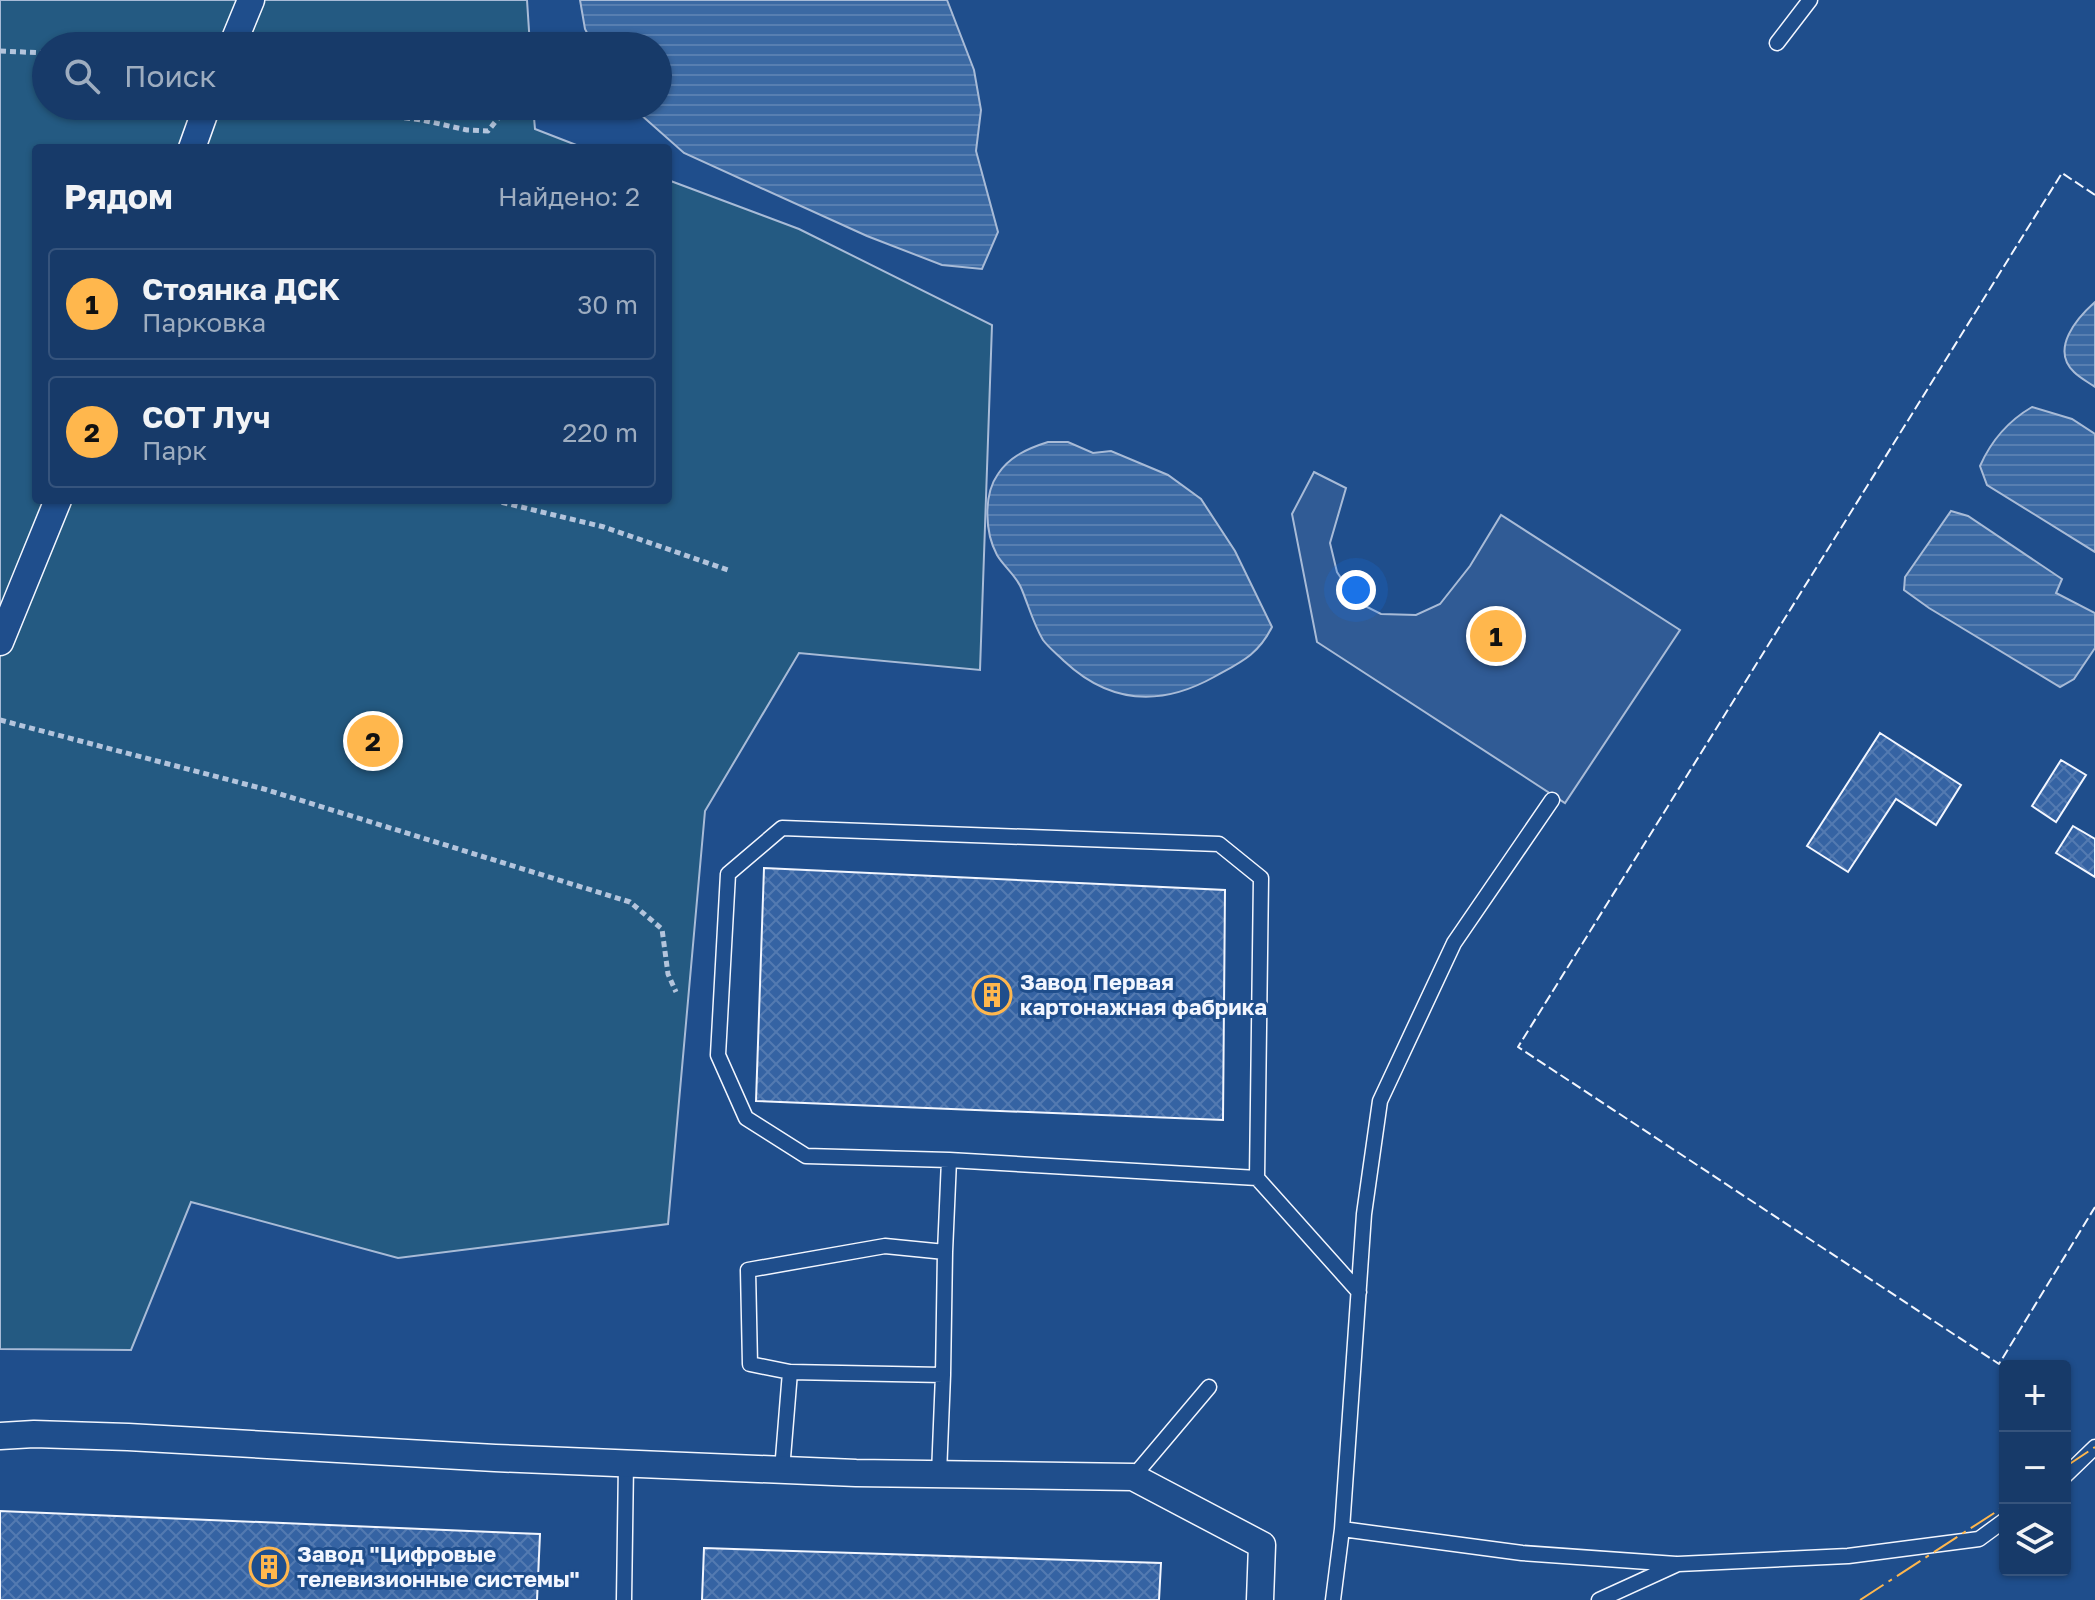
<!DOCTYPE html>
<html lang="ru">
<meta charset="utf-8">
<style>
:root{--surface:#173a69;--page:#244571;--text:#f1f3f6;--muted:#9eadc0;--line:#36547d;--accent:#ffb74d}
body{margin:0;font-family:"Golos Text",sans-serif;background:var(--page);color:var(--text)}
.controls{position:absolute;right:24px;bottom:24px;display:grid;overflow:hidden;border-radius:8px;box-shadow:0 2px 6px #0004}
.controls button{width:72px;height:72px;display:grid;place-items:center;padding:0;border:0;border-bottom:2px solid var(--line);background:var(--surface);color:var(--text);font:40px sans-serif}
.you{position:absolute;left:1356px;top:590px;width:28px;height:28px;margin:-20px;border:6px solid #fff;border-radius:50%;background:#1a73e8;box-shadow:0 0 0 12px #1a73e833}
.badge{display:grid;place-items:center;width:52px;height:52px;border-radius:50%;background:var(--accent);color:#111;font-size:26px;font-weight:700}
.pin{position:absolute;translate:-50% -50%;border:4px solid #fff;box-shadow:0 2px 8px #0006}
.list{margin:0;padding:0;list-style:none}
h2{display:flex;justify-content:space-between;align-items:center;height:104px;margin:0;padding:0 32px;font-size:34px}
h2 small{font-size:26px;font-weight:400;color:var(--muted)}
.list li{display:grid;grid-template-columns:52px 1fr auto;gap:24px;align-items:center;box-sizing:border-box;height:112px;margin:0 16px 16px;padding:0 16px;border:2px solid var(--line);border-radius:8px}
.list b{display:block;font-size:30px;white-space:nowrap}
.list p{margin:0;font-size:26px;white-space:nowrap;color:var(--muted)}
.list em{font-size:26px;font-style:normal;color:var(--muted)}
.icon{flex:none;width:44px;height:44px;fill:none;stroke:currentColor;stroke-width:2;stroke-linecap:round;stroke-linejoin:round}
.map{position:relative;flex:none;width:2095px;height:1600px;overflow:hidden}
.search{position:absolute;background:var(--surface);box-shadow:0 2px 6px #0004;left:32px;top:32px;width:640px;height:88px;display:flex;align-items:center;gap:20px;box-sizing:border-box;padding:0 28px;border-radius:44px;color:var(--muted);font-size:30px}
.panel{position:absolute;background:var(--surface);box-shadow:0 2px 6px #0004;left:32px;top:144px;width:640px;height:360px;border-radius:8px}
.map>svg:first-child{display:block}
.green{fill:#245a82;stroke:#a8bbd7;stroke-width:2}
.parking{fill:#305b95;stroke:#a8bbd7;stroke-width:2}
.water{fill:url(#water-rules);stroke:#a8bbd7;stroke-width:2}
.building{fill:url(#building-cross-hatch);stroke:#f2f6ff;stroke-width:2}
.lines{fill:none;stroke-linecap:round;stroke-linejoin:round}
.lane-casing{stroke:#f2f6ff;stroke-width:17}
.street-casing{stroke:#f2f6ff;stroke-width:29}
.path{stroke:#b3c4dc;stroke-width:5;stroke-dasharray:6 4;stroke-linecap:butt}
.lane{stroke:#1f4e8c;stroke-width:14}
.street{stroke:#1f4e8c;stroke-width:26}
.fence{stroke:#f2f6ff;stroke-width:2;stroke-dasharray:10 4;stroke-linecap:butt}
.power{stroke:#ffb74d;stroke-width:2;stroke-dasharray:28 6 4 6;stroke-linecap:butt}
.labels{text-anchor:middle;stroke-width:6;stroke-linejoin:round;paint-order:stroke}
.poi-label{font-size:22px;font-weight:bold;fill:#f2f6ff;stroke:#1f4e8c;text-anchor:start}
</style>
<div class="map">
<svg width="2095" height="1600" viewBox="0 0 2095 1600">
<defs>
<pattern id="water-rules" width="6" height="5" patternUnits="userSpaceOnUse" patternTransform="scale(2)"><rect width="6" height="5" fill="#3b69a3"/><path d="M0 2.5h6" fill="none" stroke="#587fb1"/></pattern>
<pattern id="building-cross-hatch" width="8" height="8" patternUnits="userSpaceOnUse" patternTransform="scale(2)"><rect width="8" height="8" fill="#3563a3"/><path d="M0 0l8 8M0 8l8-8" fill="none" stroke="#537ab1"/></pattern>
</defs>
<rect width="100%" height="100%" fill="#1f4e8c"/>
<path class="green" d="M0 0H527L530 46H46V106H533L535 129 584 148H36V500H668V180L799 229 992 325 980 670 799 653 705 811 668 1224 398 1258 191 1202 131 1350 0 1349Z"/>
<path class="parking" d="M1314 472 1346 488 1330 543 1337 572 1357 602 1381 614 1416 615 1440 604 1470 566 1501 515 1680 630 1565 803 1317 642 1292 514Z"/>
<path class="water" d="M580 0H947L974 70 981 110 976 151 998 232 982 269 942 265 867 236 684 153 631 106H658V46H594L585 29Z
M2095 302V387C2088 382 2080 378 2074 372 2050 349 2077 318 2095 302Z
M2032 407 2072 419 2095 434V552L1987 485 1980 466C1991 441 2008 421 2032 407Z
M1048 442H1068L1093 453 1111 451 1168 475 1201 499 1235 551 1272 627C1258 655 1241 662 1214 677 1160 707 1110 704 1064 661 1057 654 1049 648 1043 640 1033 623 1029 607 1022 590 1017 576 1004 567 997 555 985 533 983 495 998 474 1010 456 1029 448 1048 442Z
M1951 511 1968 516 2062 579 2056 593 2095 613V648L2074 679 2060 687 1929 608 1904 590 1905 577Z"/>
<path class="building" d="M1880 733 1961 785 1936 825 1896 799 1848 872 1807 846Z
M2061 760 2086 775 2056 822 2032 806Z
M2073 826 2095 839V877L2056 853Z
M764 868 1225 890 1223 1120 756 1101Z
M0 1511 540 1534 537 1600H0Z
M704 1548 1161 1563 1159 1600H702Z"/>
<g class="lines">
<g class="lane-casing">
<path id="lane" d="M1777 43 1810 0
M1257 1178 1359 1292
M945 1252 949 1160 1257 1178 1261 878 1219 844 782 828 728 874 718 1055 746 1118 806 1156 949 1160
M790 1372 750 1364 748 1270 885 1246 945 1252 943 1375
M782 1470 790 1372 943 1375 939 1474
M2065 1476 2095 1447
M1133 1477 1209 1387
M1342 1529 1522 1553 1676 1564
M624 1600 626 1463
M1333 1600 1342 1529 1364 1214 1380 1101 1454 943 1552 800
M1599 1600 1678 1564 1848 1556 1979 1539 2005 1520"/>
</g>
<g class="street-casing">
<path id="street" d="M232 46 251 0
M192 148 207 106
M0 642 58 500
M0 1436 34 1434 128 1437 495 1458 856 1473 1133 1477 1262 1545 1260 1600"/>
</g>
<path class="path" d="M0 51 46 53
M315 106 422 120 467 130 488 131 508 106
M492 500 604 527 728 570
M0 720 264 789 630 902 662 929 668 974 676 992"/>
<use href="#lane" class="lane"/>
<use href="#street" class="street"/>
<path class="fence" d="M2095 195 2062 173 1518 1047 1999 1364 2095 1207"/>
<path class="power" d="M2065 1467 2095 1447
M1860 1600 2005 1506"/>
</g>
<defs>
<g id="building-ring" transform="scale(2)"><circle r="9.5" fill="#1f4e8c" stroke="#ffb74d" stroke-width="1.5"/><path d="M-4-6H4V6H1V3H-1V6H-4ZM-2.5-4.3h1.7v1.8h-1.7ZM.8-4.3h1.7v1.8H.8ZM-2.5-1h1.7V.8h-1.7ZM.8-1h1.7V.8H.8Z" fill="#ffb74d"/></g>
</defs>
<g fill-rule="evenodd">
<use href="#building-ring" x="992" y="995"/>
<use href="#building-ring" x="269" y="1567"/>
</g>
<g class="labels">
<g class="poi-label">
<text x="1020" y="990">Завод Первая<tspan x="1020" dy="25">картонажная фабрика</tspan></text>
<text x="297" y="1562">Завод "Цифровые<tspan x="297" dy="25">телевизионные системы"</tspan></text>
</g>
</g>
</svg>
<div class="controls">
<button>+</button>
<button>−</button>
<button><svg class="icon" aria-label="layers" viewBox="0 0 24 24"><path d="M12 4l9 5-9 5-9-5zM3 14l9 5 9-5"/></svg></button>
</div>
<div class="you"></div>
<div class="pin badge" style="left:1496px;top:636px">1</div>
<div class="pin badge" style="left:373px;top:741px">2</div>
<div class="search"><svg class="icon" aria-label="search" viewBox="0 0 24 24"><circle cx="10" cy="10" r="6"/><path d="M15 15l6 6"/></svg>Поиск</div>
<section class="panel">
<h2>Рядом<small>Найдено: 2</small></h2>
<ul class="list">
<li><span class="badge">1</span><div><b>Стоянка ДСК</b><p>Парковка</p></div><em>30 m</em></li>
<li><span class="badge">2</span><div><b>СОТ Луч</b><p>Парк</p></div><em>220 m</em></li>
</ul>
</section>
</div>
